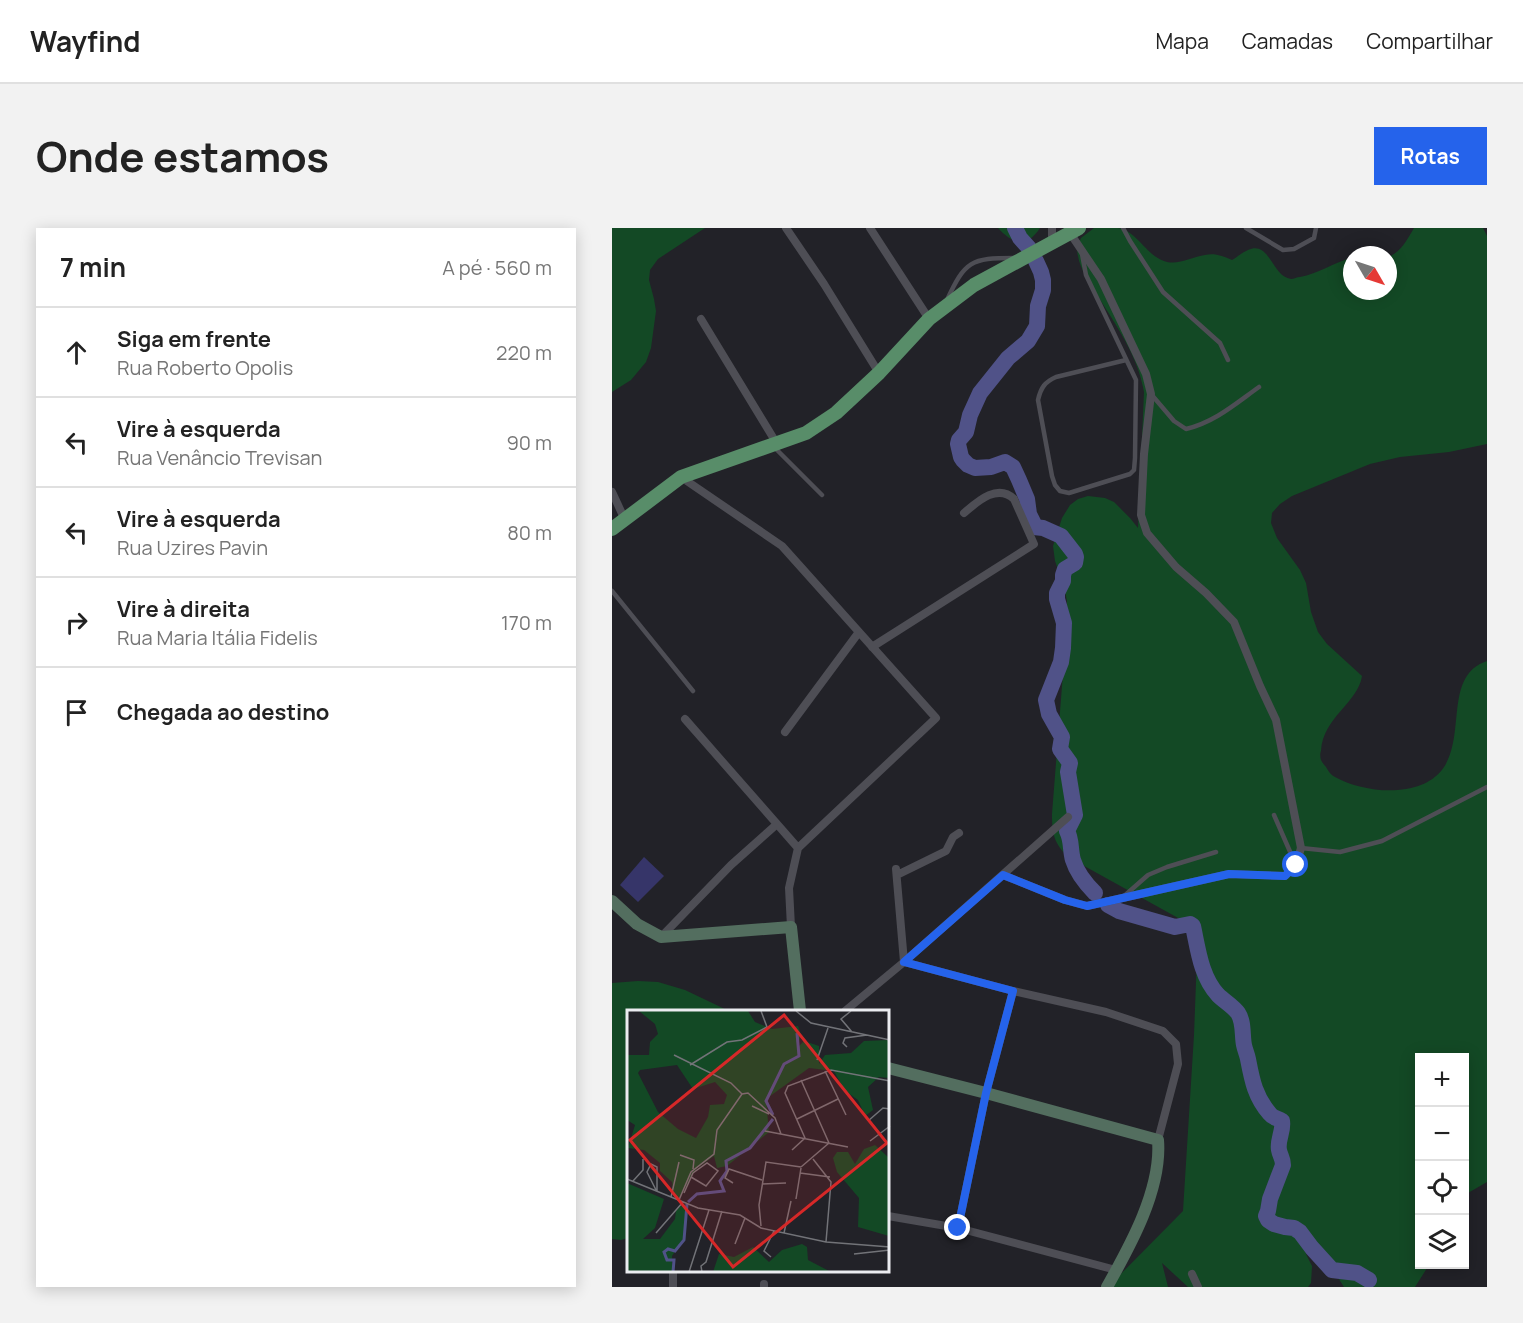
<!DOCTYPE html>
<html lang="pt">
<meta charset="utf-8">
<style>
:root{--surface:#fff;--page:#f2f2f2;--text:#222;--muted:#767676;--line:#e0e0e0;--accent:#2563eb}
body{margin:0;font-family:Manrope,sans-serif;background:var(--page);color:var(--text)}
.controls{position:absolute;right:18px;bottom:18px;display:grid;overflow:hidden;border-radius:0px;box-shadow:0 3px 15px #0003}
.controls button{width:54px;height:54px;display:grid;place-items:center;padding:0;border:0;border-bottom:2px solid var(--line);background:var(--surface);color:var(--text);font:30px sans-serif}
.compass{position:absolute;left:731px;top:18px;width:54px;height:54px;border-radius:50%;background:var(--surface);box-shadow:0 3px 15px #0003;rotate:129deg}
.stop{position:absolute;width:18px;height:18px;margin:-14px;border:4px solid #2563eb;border-radius:50%;background:#fff}
.stop.end{background:#2563eb;border-color:#fff;box-shadow:0 2px 6px #0008}
.list{margin:0;padding:0;list-style:none}
h2{display:flex;justify-content:space-between;align-items:center;height:78px;margin:0;padding:0 24px;font-size:26px}
h2 small{font-size:20px;font-weight:400;color:var(--muted)}
.list li{display:grid;grid-template-columns:39px 1fr auto;gap:18px;align-items:center;box-sizing:border-box;height:90px;padding:0 24px;border-top:2px solid var(--line)}
.list b{display:block;font-size:22px;white-space:nowrap}
.list p{margin:0;font-size:20px;white-space:nowrap;color:var(--muted)}
.list em{font-size:20px;font-style:normal;color:var(--muted)}
.icon{flex:none;width:33px;height:33px;fill:none;stroke:currentColor;stroke-width:2;stroke-linecap:round;stroke-linejoin:round}
.map{position:relative;flex:none;width:875px;height:1059px;overflow:hidden;border-radius:0px}
header{display:flex;align-items:center;gap:36px;box-sizing:border-box;height:84px;padding:0 30px;background:var(--surface);border-bottom:2px solid var(--line)}
header strong{font-size:28px}
nav{display:flex;gap:33px;margin-inline-start:auto;font-size:21px}
.intro{display:flex;align-items:center;justify-content:space-between;box-sizing:border-box;height:144px;padding:0 36px}
h1{margin:0;font-size:42px}
.button{padding:15px 27px;border-radius:0px;background:var(--accent);color:#fff;font-size:21px;font-weight:700}
main{display:flex;gap:36px;padding:0 36px}
aside{flex:1;background:var(--surface);border-radius:0px;box-shadow:0 3px 15px #0003}
.map>svg:first-child{display:block}
.green{fill:#134925}
.lines{fill:none;stroke-linecap:round;stroke-linejoin:round}
.river{stroke:#505288;stroke-width:16}
.building{fill:#363569}
.lane{stroke:#4e4e55;stroke-width:4.5}
.street{stroke:#4e4e55;stroke-width:8}
.secondary{stroke:#536e5f;stroke-width:12}
.primary{stroke:#588d69;stroke-width:14}
.route{stroke:#2563eb;stroke-width:8}
.inset-river{fill:none;stroke:#505288;stroke-width:3}
.inset-road{fill:none;stroke:#727378;stroke-width:1.5}
.view{fill:#d62828;fill-opacity:0.15;stroke:#d62828;stroke-width:3}
.inset-edge{fill:none;stroke:#ebecf0;stroke-width:3}
</style>
<header>
<strong>Wayfind</strong>
<nav><a>Mapa</a><a>Camadas</a><a>Compartilhar</a></nav>
</header>
<div class="intro"><h1>Onde estamos</h1><a class="button">Rotas</a></div>
<main>
<aside>
<h2>7 min<small>A pé · 560 m</small></h2>
<ul class="list">
<li><svg class="icon" aria-label="ahead" viewBox="0 0 24 24"><path d="M12 20V5M6 11l6-6 6 6"/></svg><div><b>Siga em frente</b><p>Rua Roberto Opolis</p></div><em>220 m</em></li>
<li><svg class="icon" aria-label="left" viewBox="0 0 24 24"><path d="M17 20v-9H6M10 6l-5 5 5 5"/></svg><div><b>Vire à esquerda</b><p>Rua Venâncio Trevisan</p></div><em>90 m</em></li>
<li><svg class="icon" aria-label="left" viewBox="0 0 24 24"><path d="M17 20v-9H6M10 6l-5 5 5 5"/></svg><div><b>Vire à esquerda</b><p>Rua Uzires Pavin</p></div><em>80 m</em></li>
<li><svg class="icon" aria-label="right" viewBox="0 0 24 24"><path d="M7 20v-9h11M14 6l5 5-5 5"/></svg><div><b>Vire à direita</b><p>Rua Maria Itália Fidelis</p></div><em>170 m</em></li>
<li><svg class="icon" aria-label="arrive" viewBox="0 0 24 24"><path d="M6 21V4h12l-3 4 3 4H6"/></svg><div><b>Chegada ao destino</b></div></li>
</ul>
</aside>
<div class="map">
<svg width="875" height="1059" viewBox="0 0 875 1059">
<rect width="100%" height="100%" fill="#222228"/>
<path class="green" d="M0 0H93L46 31 38 42 37 52 42 71 44 83 39 120 34 134 19 152 0 164Z
M386 0H428C414 21 401 16 386 0Z
M482 0C490 0 499 0 506 0 525 3 534 27 552 33 565 38 580 29 593 27 603 25 611 28 620 32 625 29 631 24 636 22 658 12 660 49 679 51 682 51 685 49 688 49 706 46 722 34 740 30V63H776V29C789 24 795 12 802 0H871L875 8V216L837 224 788 229 758 236 680 268 668 276 660 285 659 295 665 310 688 342 694 355 699 384 706 404 715 416 750 448C746 475 711 489 709 523 708 525 708 529 709 532 710 534 712 537 714 539 717 544 718 546 723 549 743 560 771 565 794 561 875 547 818 452 875 433V954L856 965 853 971 852 830H808V1036L817 1037 803 1059H732L692 997 694 1026 700 1038 699 1055 696 1059H576L550 1035 556 1059H496L571 983 582 807 586 701 456 629C442 615 440 606 440 586L454 407 455 373 452 358 443 333 441 318 450 290 458 277 466 271 476 268 493 270 502 274 518 290 526 300 532 164C526 127 503 96 484 65 477 53 468 41 466 28 464 22 467 15 469 10Z
M26 753 46 754 73 762 117 783H16V862L15 867 16 874V1010L9 1012 0 1011V755Z"/>
<g class="lines">
<path class="river" d="M403 0 408 10 417 20
M424 33 429 44 431 52V62L426 78 425 98 416 113 396 130 368 165 358 187 354 204 347 212 346 216 349 229 351 232 356 237 363 240 379 239 393 234 401 239 407 252 415 271 417 286 423 298 422 299 431 300 449 308 463 326 464 329 463 335 453 341 451 347V353L445 365V371L452 395 451 420 449 434 434 472 437 486 450 509 448 521 458 535 456 544 463 587 455 603C460 612 458 622 461 632 465 645 474 656 483 665
M496 677 507 683 563 699 578 696 581 698C586 721 589 749 606 767 612 773 621 778 626 785 632 794 630 807 632 817 633 822 635 826 636 831 640 852 643 869 658 886 661 890 666 890 670 893 672 902 665 912 667 922 668 928 671 930 671 937L658 971 656 983 654 988 656 992 662 996 673 999 682 1000 688 1004 700 1020 720 1042 745 1045 757 1052"/>
</g>
<path class="building" d="M32 629 52 648 26 674 8 657Z"/>
<g class="lines">
<path class="lane" d="M511 0 518 13 551 64 608 115 616 132
M634 0 671 22 682 21 702 10 704 0
M470 26 474 47 524 152 523 230 522 242 518 246 457 265 448 263 443 257 440 248 426 172C429 159 433 154 444 149L514 132
M335 72C353 33 359 30 402 30
M539 166 562 193 574 201C603 194 623 176 647 159
M161 218 210 267
M0 363 81 463
M662 587 683 635
M689 620 728 624 770 613 875 559
M511 669 536 647 555 639 604 624"/>
<path class="street" d="M174 0 212 56 267 145
M258 0 317 91
M440 0V14
M89 91 165 216
M69 249 170 318 324 490 186 620
M0 264 13 292
M260 419 422 316 402 271C385 255 365 274 352 285
M73 491 186 620
M173 504 247 404
M284 641 292 734 401 763 494 784 551 803 564 816 566 836 546 912
M285 647 334 623 341 609 347 605
M391 647 453 672 475 678 617 646 673 648 684 637 689 620 664 492 648 458 622 394 594 365 564 339 535 305 529 287 532 226 539 166 534 146 489 51 458 5
M179 699 177 660 186 620
M49 709 119 637 165 596
M233 783 292 734 456 589
M276 988 346 1000 504 1042
M346 1000 374 865 401 763
M580 1046 586 1059
M152 1056V1059
M61 1059V1042"/>
<path class="secondary" d="M0 673 25 696 49 709 179 699 188 783
M276 840 374 865 546 912C550 961 518 1018 495 1059"/>
<path class="primary" d="M0 301 69 249 194 205 224 185 267 145 317 91 362 57 467 0"/>
</g>
<g class="lines">
<path class="route" d="M346 1000 374 865 401 763 292 734 391 647 453 672 475 678 617 646 673 648 684 637"/>
</g>
<g transform="translate(15 782)">
<rect width="262" height="262" fill="#222228"/>
<path d="M12 1H121L128 12 145 19 171 16 174 25 170 38 177 31 192 36V54L198 45 224 43 237 31 262 30V68L252 67 241 77 246 100 238 106 231 90 217 80 207 61 182 58 139 89 142 122 100 156 90 158 87 146 69 159 52 188 46 185 45 172 33 161V153L17 140 1 138 8 115 0 110V45H22L23 32 31 24 28 14ZM50 55 66 79 88 72 100 85 97 94 83 95 81 107 69 128 51 119 31 102 11 63 13 60ZM248 135 262 148V226L231 217 232 188 210 162 206 148 210 142H221L228 154 237 139ZM0 173 37 189 28 218 16 229H33L48 209 49 201 55 195 60 197 56 229 45 246V261L49 262H0ZM175 234 180 237 181 250 204 262H86L92 244 107 247 126 237 142 252 155 240Z" fill="#134925" fill-rule="evenodd"/>
<path class="inset-river" d="M146 105 139 91 157 54 172 46 170 23M61 192 70 184 97 181 93 171 100 161 99 151 123 138 146 109M46 262 47 250H40L37 242 41 239 48 241 57 230 60 194"/>
<path class="inset-road" d="M169 1 184 13 263 30M224 1 214 9 225 22M220 37 216 33 218 28 240 25M47 45 104 73 115 84M190 50 201 18M63 55 100 32 115 30 140 17 134 1M198 61 219 105M174 70 202 133M125 96 142 104M170 109 211 89M241 111 256 98 263 99M138 121 221 137M243 131 263 116M165 140 178 128 158 83 161 76 204 60 263 71M53 145 67 150 66 159M186 149 204 172 199 232M174 157 202 133M173 163 203 167M0 169 71 198 113 205 134 218 199 232 263 237M6 171 16 160V149M106 173 98 168 102 159 135 170M135 174 159 173M29 180 20 162 24 154 30 157V181M57 183 66 163 80 153 91 161 79 176 64 167M44 187 52 152M169 189 174 158M52 190 64 162 87 144 90 120 115 84 121 83 148 108 154 124M134 216 132 195 139 152 174 157M29 223 56 192M157 223 164 191M108 234 118 208M227 244 263 240M144 247 137 241 147 221M62 262 82 200M75 262 74 256 79 252 95 201"/>
<path class="view" d="M157 5 260 133 106 257 3 130Z"/>
<rect width="262" height="262" class="inset-edge"/>
</g>
</svg>
<div class="controls">
<button>+</button>
<button>−</button>
<button><svg class="icon" aria-label="locate" viewBox="0 0 24 24"><circle cx="12" cy="12" r="6"/><path d="M12 2v4M12 18v4M2 12h4M18 12h4"/></svg></button>
<button><svg class="icon" aria-label="layers" viewBox="0 0 24 24"><path d="M12 4l9 5-9 5-9-5zM3 14l9 5 9-5"/></svg></button>
</div>
<svg class="compass" viewBox="-18 -18 36 36"><path d="M0-13l5 13h-10z" fill="#e53935"/><path d="M0 13l5-13h-10z" fill="#767676"/></svg>
<div class="stop" style="left:684px;top:637px"></div>
<div class="stop end" style="left:346px;top:1000px"></div>
</div>
</main>
